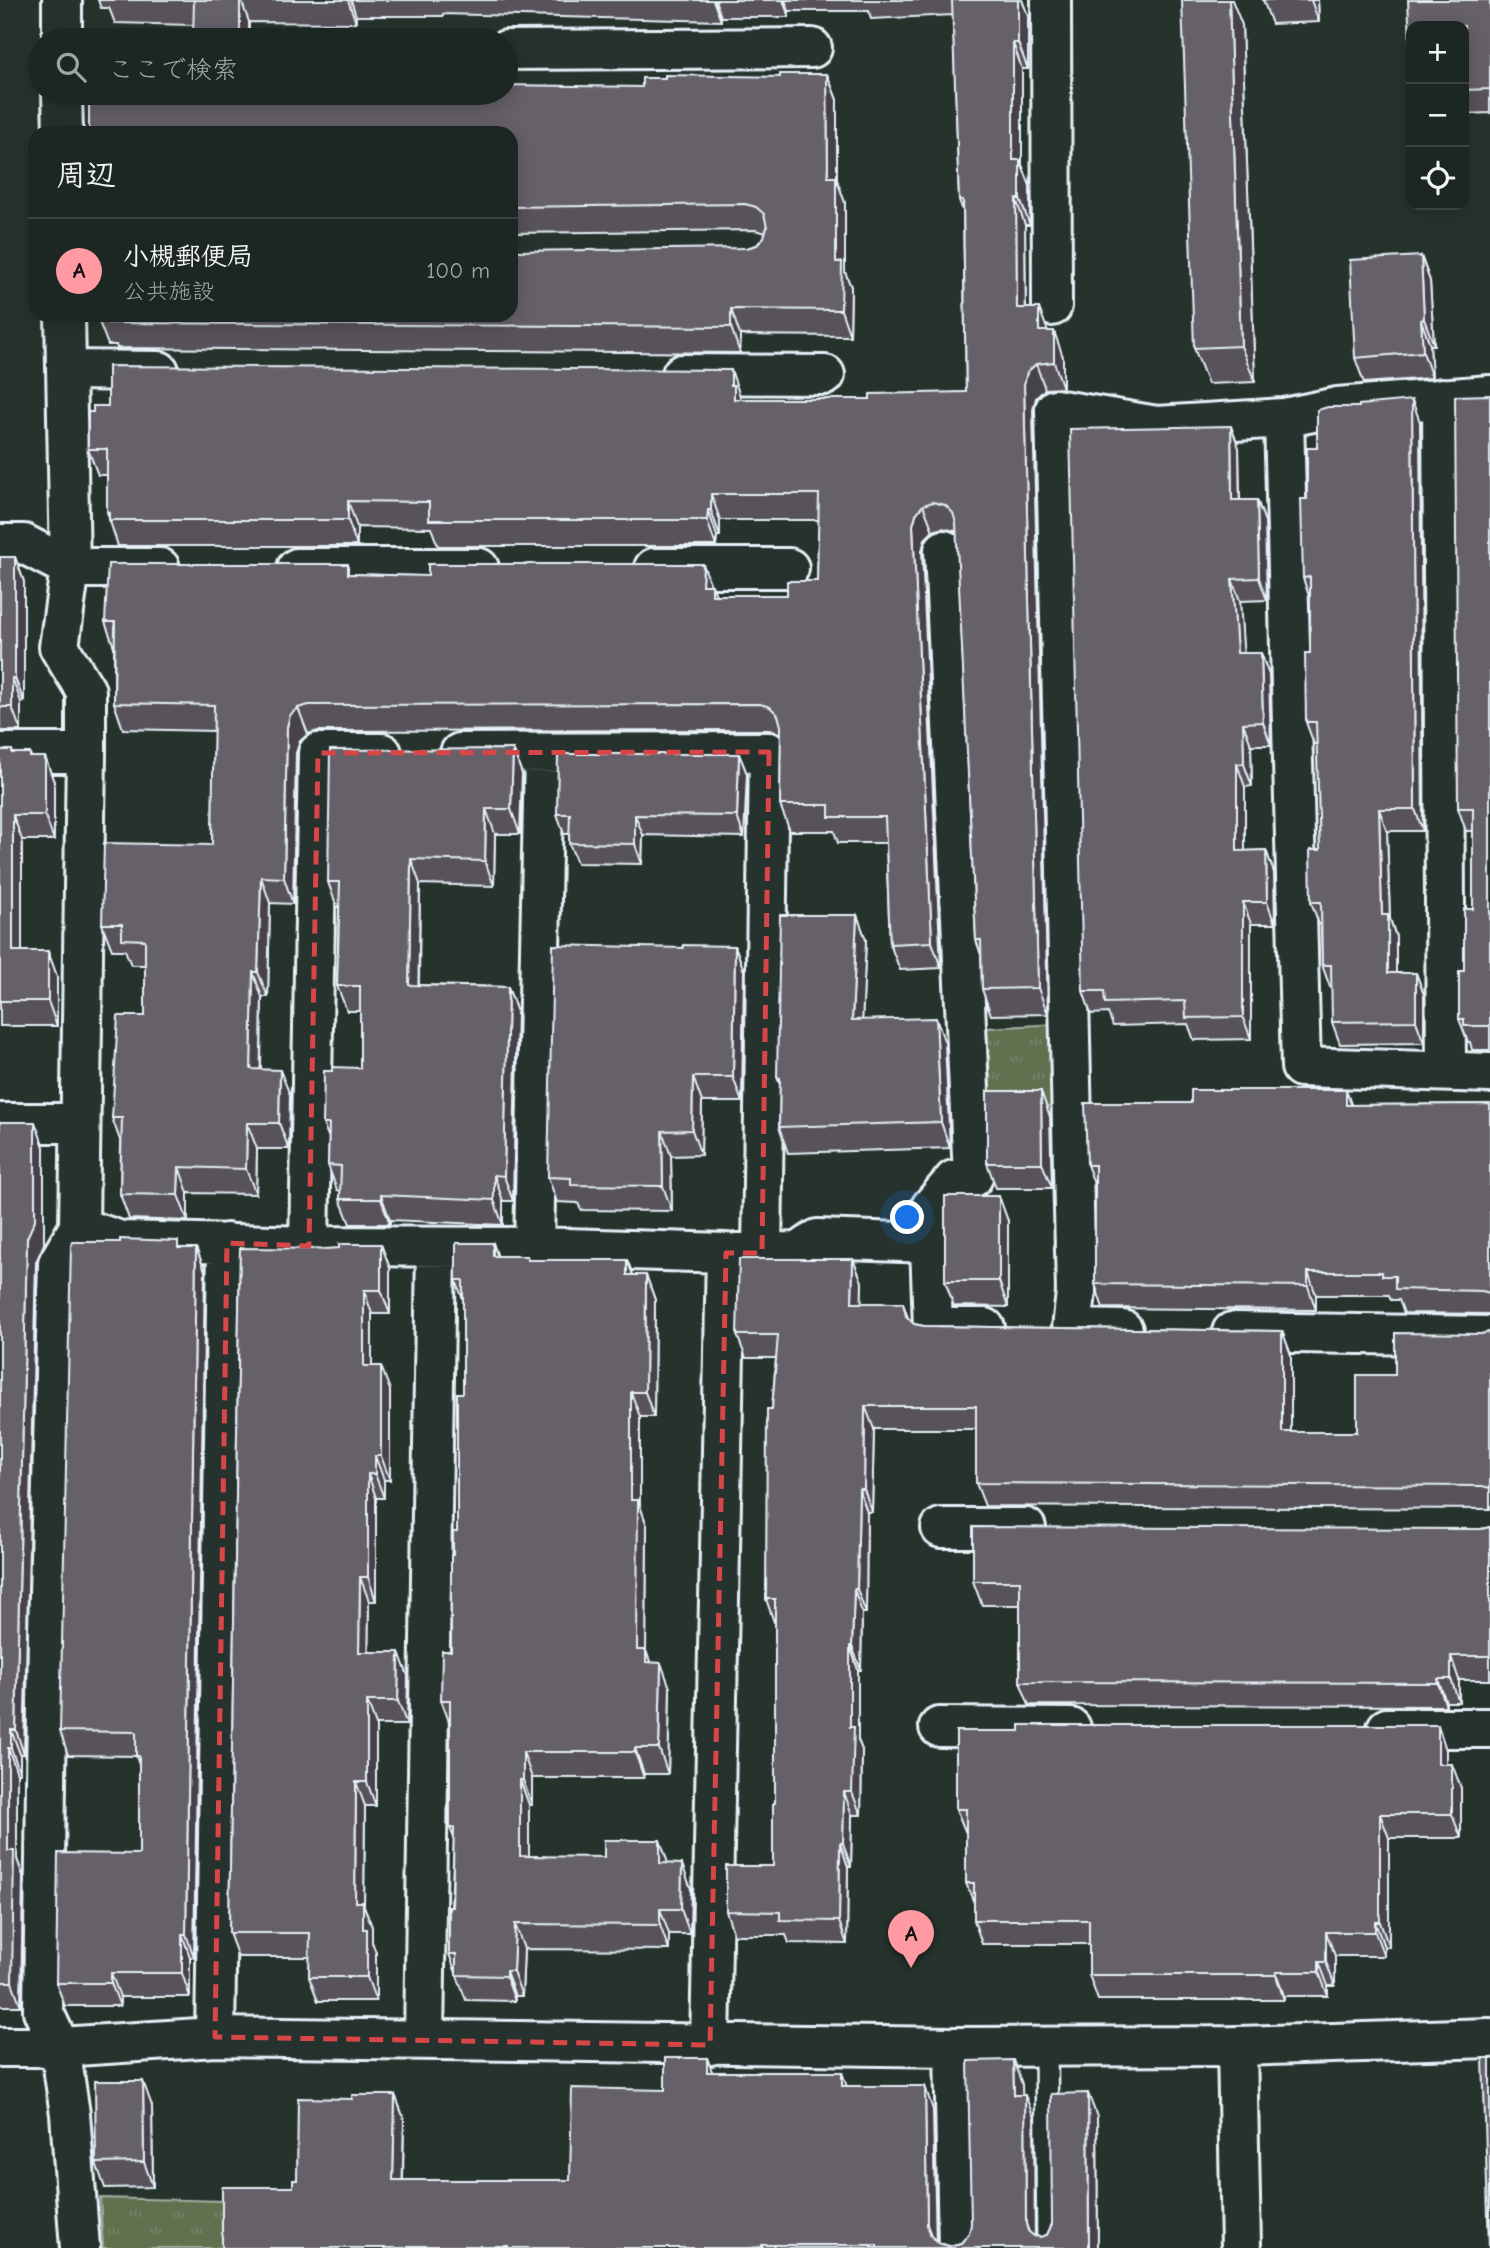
<!DOCTYPE html>
<html lang="ja">
<meta charset="utf-8">
<style>
:root{--surface:#1c2622;--page:#252e2a;--text:#f1f3f6;--muted:#a0a5a5;--line:#3a4340;--accent:#ff9aa2}
body{margin:0;font-family:"Comic Neue","Klee One",sans-serif;background:var(--page);color:var(--text)}
.controls{position:absolute;right:21px;top:21px;display:grid;overflow:hidden;border-radius:14px;box-shadow:0 4px 18px #0003}
.controls button{width:63px;height:63px;display:grid;place-items:center;padding:0;border:0;border-bottom:2px solid var(--line);background:var(--surface);color:var(--text);font:35px sans-serif}
.you{position:absolute;left:908px;top:1218px;width:24px;height:24px;margin:-18px;border:5px solid #fff;border-radius:50%;background:#1a73e8;box-shadow:0 0 0 10px #1a73e833}
.badge{display:grid;place-items:center;width:46px;height:46px;border-radius:50%;background:var(--accent);color:#111;font-size:23px;font-weight:700}
.pin{position:absolute;translate:-50% -58px;filter:drop-shadow(0 2px 4px #0008)}
.pin::after{content:'';position:absolute;top:37px;width:24px;height:21px;background:inherit;clip-path:polygon(0 0,100% 0,50% 100%)}
.list{margin:0;padding:0;list-style:none}
h2{display:flex;justify-content:space-between;align-items:center;height:91px;margin:0;padding:0 28px;font-size:30px}
h2 small{font-size:23px;font-weight:400;color:var(--muted)}
.list li{display:grid;grid-template-columns:46px 1fr auto;gap:21px;align-items:center;box-sizing:border-box;height:105px;padding:0 28px;border-top:2px solid var(--line)}
.list b{display:block;font-size:26px;white-space:nowrap}
.list p{margin:0;font-size:23px;white-space:nowrap;color:var(--muted)}
.list em{font-size:23px;font-style:normal;color:var(--muted)}
.icon{flex:none;width:38px;height:38px;fill:none;stroke:currentColor;stroke-width:2;stroke-linecap:round;stroke-linejoin:round}
.map{position:relative;flex:none;width:1490px;height:2248px;overflow:hidden}
.search{position:absolute;background:var(--surface);box-shadow:0 4px 18px #0003;left:28px;top:28px;width:490px;height:77px;display:flex;align-items:center;gap:18px;box-sizing:border-box;padding:0 24px;border-radius:38px;color:var(--muted);font-size:26px}
.panel{position:absolute;background:var(--surface);box-shadow:0 4px 18px #0003;left:28px;top:126px;width:490px;height:196px;border-radius:21px}
.map>svg:first-child{display:block}
.grass{fill:url(#grass-tufts);stroke:#a5b0a4;stroke-width:2}
.lines{fill:none;stroke-linecap:round;stroke-linejoin:round}
.service-casing{stroke:#e8f1f8;stroke-width:26}
.minor-casing{stroke:#e8f1f8;stroke-width:44}
.tertiary-casing{stroke:#e8f1f8;stroke-width:44}
.service{stroke:#26332d;stroke-width:21}
.minor{stroke:#26332d;stroke-width:38}
.tertiary{stroke:#26332d;stroke-width:38}
.wall{fill:#58535a;stroke:#e8f1f8;stroke-width:2}
.shaded-wall{fill:#47434a;stroke:#e8f1f8;stroke-width:2}
.building{fill:#666069;stroke:#e8f1f8;stroke-width:2}
.marked{fill:none;stroke:#d94647;stroke-width:5;stroke-dasharray:14 9;stroke-linejoin:round}
</style>
<div class="map">
<svg width="1490" height="2248" viewBox="0 0 1490 2248">
<defs>
<pattern id="grass-tufts" width="24" height="20" patternUnits="userSpaceOnUse" patternTransform="scale(1.75)"><rect width="24" height="20" fill="#626f50"/><path d="M3 7l-1-3M5 7V3M7 7l1-3M15 17l-1-3M17 17v-4M19 17l1-3" fill="none" stroke="#78846a"/></pattern>
</defs>
<rect width="100%" height="100%" fill="#26332d"/>
<filter id="ink" filterUnits="userSpaceOnUse"><feTurbulence type="fractalNoise" baseFrequency=".0143" numOctaves="2"/><feDisplacementMap in="SourceGraphic" scale="14" xChannelSelector="R" yChannelSelector="G"/><feConvolveMatrix kernelMatrix="1 2 1 2 8 2 1 2 1" color-interpolation-filters="sRGB"/></filter>
<g filter="url(#ink)">
<path class="grass" d="M1057 1024 1061 1106 991 1110 987 1028Z
M100 2198 226 2201 227 2248H103Z"/>
<g class="lines">
<g class="service-casing">
<path id="service" d="M1046 2047 1048 2248"/>
</g>
<g class="minor-casing">
<path id="minor" d="M62 0V40
M1051 0 1052 306
M506 50 812 48
M62 93 63 133
M65 315 70 568 59 647 86 691V753L79 1227 58 1263 48 1632 43 2011 60 2047 70 2114 80 2248
M67 370 159 371
M682 374 825 375
M1442 398 1446 1071
M1284 418 1301 1067 1490 1073
M0 544H24L70 568H160
M297 568H479
M654 568H789
M0 753H86
M460 753 769 752 762 1253
M0 1123H80
M79 1227 121 1241 309 1246 534 1247 726 1253 710 2045
M930 1243 931 1207 954 1180 973 1177 944 550
M309 1246 318 753H382
M534 1247 544 753
M736 1253 799 1252 818 1239 930 1243 933 1328H985
M1123 1330 1072 1329 1076 1292 1055 409 1157 426 1284 418 1337 407 1490 395
M1232 1332 1490 1336
M941 1528H1026
M939 1727 1071 1728
M1387 1728H1490
M215 2037 227 1243
M424 2039 436 1247
M1237 2046 1241 2248
M954 2047 958 2248"/>
</g>
<g class="tertiary-casing">
<path id="tertiary" d="M0 2047H60L215 2037 954 2047 1237 2046 1490 2038"/>
</g>
<use href="#service" class="service"/>
<use href="#minor" class="minor"/>
<use href="#tertiary" class="tertiary"/>
</g>
<path class="wall" d="M98 0H1022L1028 16V69H1022V165L1030 186V225H1025L1026 308 1048 331 1063 357V388L1045 389 1036 398 1033 410 1048 1014 991 1015 982 989 981 955 976 940 957 533 955 531 942 528 933 531 925 539 922 551 941 968 900 970 890 944 886 843H838L834 831H790L780 805 781 735 779 733 769 730 318 731 308 734 300 741 296 753 293 904 270 903 268 997H262L261 1069 290 1095 289 1149H257L256 1194 188 1193V1221L129 1219 120 1194 121 1143 112 1118 145 1016V965H131L125 950H112L102 924 212 845 214 731 123 729 114 703V647L105 622 351 574 711 585 716 595H787L817 581 819 520H720V536H717L716 546H438L431 528 357 527V546H118L107 512V475H98L88 449 93 412 108 406 731 370 740 399H870L966 392 963 211 959 200 953 15 871 19 869 11H789V17H721V21L443 14V16H356V23L249 22V40L193 25 115 23 109 8H101Z
M1263 0H1318L1319 22 1272 24Z
M1490 0V113L1464 114V26Z
M1242 25 1255 382 1208 384 1194 348Z
M827 74 837 100V180L845 203V272L851 287 850 336 740 335V353L117 348 116 345H108L98 319 746 248 757 245 764 237 766 233 755 230 511 233V133L642 87Z
M1421 256 1430 281 1434 345H1430L1432 378 1364 383 1355 358Z
M1490 395V1050H1472L1470 1042H1468L1459 1019 1464 971 1473 909V831H1466L1458 808Z
M1420 422 1423 831H1387L1390 919 1396 937V973H1416L1424 995V1043L1340 1044 1332 1022V987H1330L1322 965 1321 924H1319L1311 902 1320 850 1317 744H1314L1306 722 1310 653V599L1303 578 1307 499 1317 448Z
M1239 448 1240 500H1257L1265 522 1267 600 1240 601 1243 653H1261L1269 675 1271 745H1251L1252 786 1245 787V851L1266 850 1274 873 1275 924H1251V1039L1194 1040 1188 1024 1113 1026 1108 1013 1091 1014 1083 991Z
M0 557H15L24 582V702H21V731H0Z
M513 749 522 774 520 834H495L494 886 420 884 419 985 508 987 517 1012 513 1201H503V1225L390 1220V1224H350L340 1199 341 1191 337 1190 328 1165 329 1138 323 1124 332 1071 360 1068V1011H347L337 986 339 907H337L328 882Z
M0 750H12L13 753H30L31 757H45L54 782V840H22V951L57 976V1026H0Z
M739 754 747 774 744 837 643 835 642 864 577 863 569 843V834H564L557 814Z
M857 915 866 940 862 1020 945 1043 950 1148 788 1153 779 1127 780 1085 777 1077Z
M735 946 744 971 742 1102H702L701 1155 671 1156 672 1211 581 1210 578 1203 557 1202 548 1177 683 948Z
M1346 1090 1351 1105 1490 1104V1314L1404 1313 1399 1300H1391L1389 1295H1316V1310L1103 1308 1095 1284V1186L1087 1165 1191 1103Z
M1050 1117 1052 1188H996L987 1163Z
M0 1122 44 1147V1244L36 1262 24 1754H20V1773H17V1859L23 1876 21 2006H0Z
M1008 1221V1307L954 1306 945 1281Z
M493 1243 497 1256H527L528 1260H627L633 1275H646L655 1300 654 1417H640V1506L647 1526 646 1651 650 1662 670 1688 668 1774H644V1778H532V1805H529V1856L668 1863 691 1889 690 1934H669V1950L524 1949 522 1996H515V2001L466 2000 449 1954 454 1838 450 1828V1724L441 1700 451 1651 453 1555 457 1532 463 1393V1300L456 1280Z
M181 1248H196L205 1271 194 1957H190V1997H120V2006H65L56 1983 139 1854V1765L136 1756 68 1755 60 1731Z
M240 1248 390 1268V1314H372V1366L390 1390V1480H384V1498H376V1601H369L368 1652 408 1676 407 1725H376V1806H365L364 1906 372 1927V1942L376 1953V2001H318L309 1977 310 1957H238L229 1933Z
M862 1282 861 1303H903L908 1318 914 1324 924 1326 1282 1331 1291 1355V1432H1357L1395 1375 1481 1334 1490 1332V1509L985 1506 976 1483V1429H874L872 1512H867L866 1613H862L861 1670H858V1740L862 1750 861 1815H852L851 1867H848L847 1944 789 1943 786 1935H734L726 1911 773 1866 775 1803V1622H774L766 1599 772 1409 776 1358H746L737 1335Z
M1490 1527V1680H1459V1702H1446V1706L1029 1705 1020 1682V1605H982L973 1581 1481 1529Z
M1446 1750V1764L1461 1788V1838H1389V1947H1384V1956H1335V1986H1328V1996H1284V2000H1098L1089 1975V1944H982L974 1920V1903L966 1883V1833L956 1809Z
M707 2058 712 2072 847 2086 933 2110 936 2241 938 2243 949 2246 961 2243 969 2234 1022 2084V2095L1034 2118 1035 2236 1040 2237 1047 2235 1052 2224 1097 2117 1098 2248H222L293 2187 352 2099 395 2095 404 2119 403 2180H570L665 2090Z
M152 2106 153 2187 105 2188 96 2163Z"/>
<path class="shaded-wall" d="M240 0H241L249 22V40H240Z
M348 0H351L356 16V23Z
M713 0H715L721 17V21Z
M783 0H785L789 11V17Z
M1018 0H1022L1028 16V69L1018 43Z
M1229 0H1232L1242 25 1255 382 1241 346Z
M1311 0H1318L1319 22Z
M1013 43 1022 69V165L1030 186V225L1020 199 1013 160Z
M827 74 837 100V180L845 203V272L851 287 850 336 841 310 828 177Z
M1016 199 1025 225 1026 334 1017 308Z
M1421 256 1430 281 1434 345 1424 319Z
M1039 308 1049 334 1039 331Z
M731 309 740 335V353L731 327Z
M1421 320 1430 345 1432 378 1423 352Z
M1054 331 1063 357V388L1054 362Z
M1036 364 1045 389 1036 398 1033 410 1048 1014 1038 988 1024 384 1027 372Z
M731 370 740 396V402L734 399 731 385Z
M1412 400 1420 422 1423 831 1415 809Z
M1231 426 1239 448 1240 522 1232 500Z
M711 494 720 520V536L711 510Z
M1257 500 1265 522 1267 600 1259 578Z
M348 501 357 527V546L348 520Z
M923 505 933 531 925 539 922 551 941 968 932 942 913 525 916 514Z
M708 510 717 536 716 546 707 520Z
M15 557 24 582V702L15 678Z
M703 564 712 588V585L722 611 702 585Z
M1232 579 1240 601 1245 675 1237 653Z
M1261 653 1269 675 1271 745 1263 722Z
M12 678 21 702V731L12 707Z
M298 708 308 734 300 741 296 753 293 904 284 878 287 727 290 715Z
M1243 723 1251 745 1252 786 1244 764Z
M513 749 522 774 520 834 511 809Z
M739 754 747 774 744 837 737 816Z
M45 757 54 782V840L45 815Z
M1237 764 1245 787V873L1237 851Z
M486 809 495 834 494 886 485 861Z
M1379 809 1387 831 1390 919 1396 937V996L1388 973 1382 915Z
M13 815 22 840V976L13 951Z
M635 815 643 835 642 864 635 844Z
M1266 850 1274 873 1275 924 1267 902Z
M411 859 420 884 418 1010 409 985Z
M261 877 270 903 268 997 258 972Z
M1243 902 1251 924V1039L1243 1017Z
M857 915 866 940 861 1046 852 1020Z
M735 946 744 971 742 1102 733 1077Z
M48 951 57 976V1026L48 1001Z
M253 972 262 997 260 1095 251 1069Z
M1416 973 1424 995V1043L1416 1021Z
M508 987 517 1012 513 1201 504 1176Z
M936 1018 945 1043 950 1148 941 1122Z
M280 1070 290 1095 289 1149 279 1123Z
M693 1077 702 1102 701 1155 692 1130Z
M1346 1090 1354 1113 1346 1105Z
M1041 1091 1050 1117 1052 1188 1042 1163Z
M35 1122 44 1147V1244L36 1262 24 1754 16 1730 27 1238Z
M247 1123 257 1149 256 1194 246 1169Z
M662 1131 671 1156 672 1211 663 1186Z
M179 1167 188 1193V1221L178 1195Z
M494 1175 503 1201V1225L494 1200Z
M381 1195 390 1220V1224L381 1199Z
M999 1196 1008 1221V1307L999 1281Z
M493 1243 502 1269 493 1256Z
M381 1244 390 1268V1314L381 1290Z
M196 1248 205 1271 194 1957 186 1934Z
M853 1259 862 1282 861 1327 852 1303Z
M627 1260 637 1285 627 1275Z
M1308 1272 1316 1295V1310L1308 1286Z
M646 1275 655 1300 654 1417 645 1392Z
M364 1290 372 1314V1390L364 1366Z
M1282 1331 1291 1355V1455L1282 1432Z
M381 1366 390 1390V1480L381 1456Z
M631 1392 640 1417V1506L647 1526 646 1651 655 1675 637 1650 631 1500Z
M865 1406 874 1429 872 1512 864 1489Z
M375 1456 384 1480V1498L375 1474Z
M368 1474 376 1498V1601L368 1577Z
M859 1489 867 1512 866 1613 857 1589Z
M360 1577 369 1601 368 1676 359 1652Z
M854 1589 862 1613 861 1670 852 1646Z
M850 1646 858 1670V1740L862 1750 861 1815 852 1792 850 1727Z
M399 1652 408 1676 407 1725 398 1701Z
M1451 1656 1459 1680V1702L1451 1679Z
M661 1663 670 1688 668 1774 659 1748Z
M1438 1679 1446 1702V1706L1438 1683Z
M367 1701 376 1725V1806L367 1782Z
M1438 1725 1446 1750V1788L1438 1764Z
M11 1730 20 1754V1773L11 1748Z
M8 1748 17 1773V1859L23 1876 21 2006 12 1982 8 1851Z
M635 1748 644 1774V1778L635 1752Z
M523 1752 532 1778V1805L523 1780Z
M1452 1764 1461 1788V1838L1452 1814Z
M520 1780 529 1805V1881L520 1856Z
M356 1782 365 1806 364 1906 372 1927V1942L376 1953V2001L367 1977 355 1902Z
M844 1792 852 1815 851 1867 843 1843Z
M1380 1814 1389 1838V1947L1380 1922Z
M660 1840 669 1866 660 1863Z
M840 1843 848 1867 847 1944 839 1921Z
M682 1864 691 1889 690 1934 681 1909Z
M660 1909 669 1934V1950L660 1925Z
M1375 1922 1384 1947V1956L1375 1932Z
M515 1924 524 1949 522 1996 513 1971Z
M1326 1932 1335 1956V1986L1326 1962Z
M182 1934 190 1957V1997L182 1973Z
M1319 1962 1328 1986V1996L1319 1972Z
M506 1971 515 1996V2001L506 1976Z
M1276 1972 1284 1996V2000L1276 1975Z
M111 1973 120 1997V2006L111 1983Z
M707 2058 716 2082 707 2072Z
M1013 2060 1022 2084 1023 2119 1014 2095Z
M842 2072 850 2096 842 2086Z
M143 2081 152 2106 153 2187 144 2162Z
M925 2086 933 2110 936 2248 927 2225Z
M1088 2093 1097 2117 1098 2248H1089Z
M395 2095 404 2119 402 2204 393 2180Z
M1025 2095 1034 2118 1035 2248 1026 2224Z"/>
<path class="building" d="M194 0H240V40H193Z
M952 0H1018V43H1013V160H1020V199H1016L1017 308H1039V331H1054V362L1036 364 1027 372 1024 384 1038 988 982 989 981 940H976L956 523 953 513 945 505 933 502 923 505 916 514 913 525 932 942 890 944 885 817H829V805H780L781 726 778 715 770 707 760 704 309 705 298 708 290 715 287 727 284 878 261 877 258 972H253L251 1069 280 1070 279 1123H247L246 1169 179 1167 178 1195 120 1194 122 1118H112L118 1016H145V940L122 939V924H102L104 843 212 845 214 705 114 703 115 622H105L108 564H348V574L428 576V564H703L702 585H712V595H787V581H817L819 494H711V510H708L707 520H429V502L348 501V520H109V512H107V449H88V412H93V406H108V366L731 370V385H734V399H870V394L966 392 963 200H959Z
M1182 0H1229L1241 346 1194 348Z
M1408 0H1490V89L1464 90V26H1411V62Z
M780 74H827L828 177H836V262H842L841 310 731 309V327L108 323V319H98V315H511V251L746 248 757 245 764 237 767 227 764 214 756 207 745 204 511 207V133H89V93H506V85L642 87V78H665V75L780 77Z
M1421 256 1424 319 1421 320 1423 352 1355 358 1350 260Z
M1490 395V1026H1464V1019H1459V971H1464V909H1473V808H1458L1455 396Z
M1412 400 1415 809H1379L1382 915H1388V973H1416V1021L1332 1022 1331 965H1322L1321 902H1311L1310 850H1320L1316 722H1306L1305 653H1310V577L1303 578 1301 499H1307V448H1317V410L1328 407H1359V405Z
M1231 426 1232 500H1257L1259 578 1232 579 1237 653H1261L1263 722 1243 723 1244 764H1237V851L1266 850 1267 902H1243V1017L1186 1018 1185 1001 1105 1003 1104 991H1083L1070 429Z
M0 557H15V678H12V707H0Z
M513 749 511 809H486L485 861 411 859 409 985 508 987 504 1176 494 1175V1200L381 1195V1199H340L341 1166 328 1165 329 1124H323L324 1071H332V1067L360 1068V986H337L340 882H328L330 750Z
M0 750H12V753H30V757H45V815H13V951H48V1001H0Z
M558 754H739L737 816 635 815V844L569 843 570 814H557Z
M780 915H857L852 1020 936 1018 941 1122 779 1127 780 1078 777 1077Z
M553 945 683 948V945L735 946 733 1077H693L692 1130 662 1131 663 1186 571 1185V1178L548 1177Z
M1191 1090H1346V1105L1490 1104V1293L1482 1291 1395 1289V1276H1382V1272H1308V1286L1095 1284V1165H1087L1085 1103H1191Z
M987 1091H1041L1042 1163H987Z
M0 1122H35V1220L27 1238 16 1730H11V1748H8V1851H14L12 1982H0Z
M945 1196H999V1281H945Z
M120 1239 178 1241V1248H196L186 1934H182V1973H111V1983H56L58 1853 139 1854V1756H136V1732L60 1731 71 1246 73 1242H120Z
M456 1243H493V1256H527V1260H627V1275H646L645 1392H631V1500H638L637 1650H646V1662L661 1663 659 1748H635V1752H523V1780H520V1856L604 1857V1840H660V1863L682 1864 681 1909H660V1925L515 1924 513 1971H506V1976L456 1975V1954H449V1907H452L454 1828H450V1700H441L442 1651H451V1555H453V1532H457V1393H463V1280H456Z
M339 1244H381V1290H364V1366H381V1456H375V1474H368V1577H360L359 1652H399L398 1701H367V1782H356L355 1902H363V1929H367V1977H309L310 1933H229L240 1248 325 1249 339 1248Z
M739 1259H853L852 1303H903L906 1316 914 1324 924 1326 1282 1331V1432H1357V1375H1395V1333L1481 1334 1490 1332V1488L1482 1486 976 1483V1406H865L864 1489H859L857 1589H854L852 1646H850V1727H854L852 1792H844L843 1843H840L839 1921 780 1920V1912L726 1911V1866H773V1803H775V1599H766L767 1409H772L778 1335H737Z
M973 1527 1481 1529 1490 1527V1656H1451V1679H1438V1683L1020 1682V1581H973Z
M1020 1725H1438V1764H1452V1814H1380V1922H1375V1932H1326V1962H1319V1972H1276V1975H1089V1920H974V1883H966V1809H956V1731H1020Z
M665 2058H707V2072H842V2086H925L927 2225 931 2236 938 2243 949 2246 961 2243 969 2234 971 2224 968 2061 1013 2060 1014 2095H1025L1026 2224 1028 2231 1034 2236 1040 2237 1047 2235 1052 2224 1051 2094 1088 2093 1089 2248H877V2245H762V2247L749 2248H508V2246H408V2248H222V2187H293V2180H297L298 2098 352 2099V2095H395L393 2180H570L572 2088 665 2090Z
M1483 2058H1490V2248H1489Z
M95 2081H143L144 2162 96 2163Z"/>
</g>
<path class="marked" d="M769 752 762 1253H726L710 2045 215 2037 227 1243 309 1246 318 753Z"/>
</svg>
<div class="controls">
<button>+</button>
<button>−</button>
<button><svg class="icon" aria-label="locate" viewBox="0 0 24 24"><circle cx="12" cy="12" r="6"/><path d="M12 2v4M12 18v4M2 12h4M18 12h4"/></svg></button>
</div>
<div class="you"></div>
<div class="pin badge" style="left:911px;top:1968px">A</div>
<div class="search"><svg class="icon" aria-label="search" viewBox="0 0 24 24"><circle cx="10" cy="10" r="6"/><path d="M15 15l6 6"/></svg>ここで検索</div>
<section class="panel">
<h2>周辺<small></small></h2>
<ul class="list">
<li><span class="badge">A</span><div><b>小槻郵便局</b><p>公共施設</p></div><em>100 m</em></li>
</ul>
</section>
</div>
